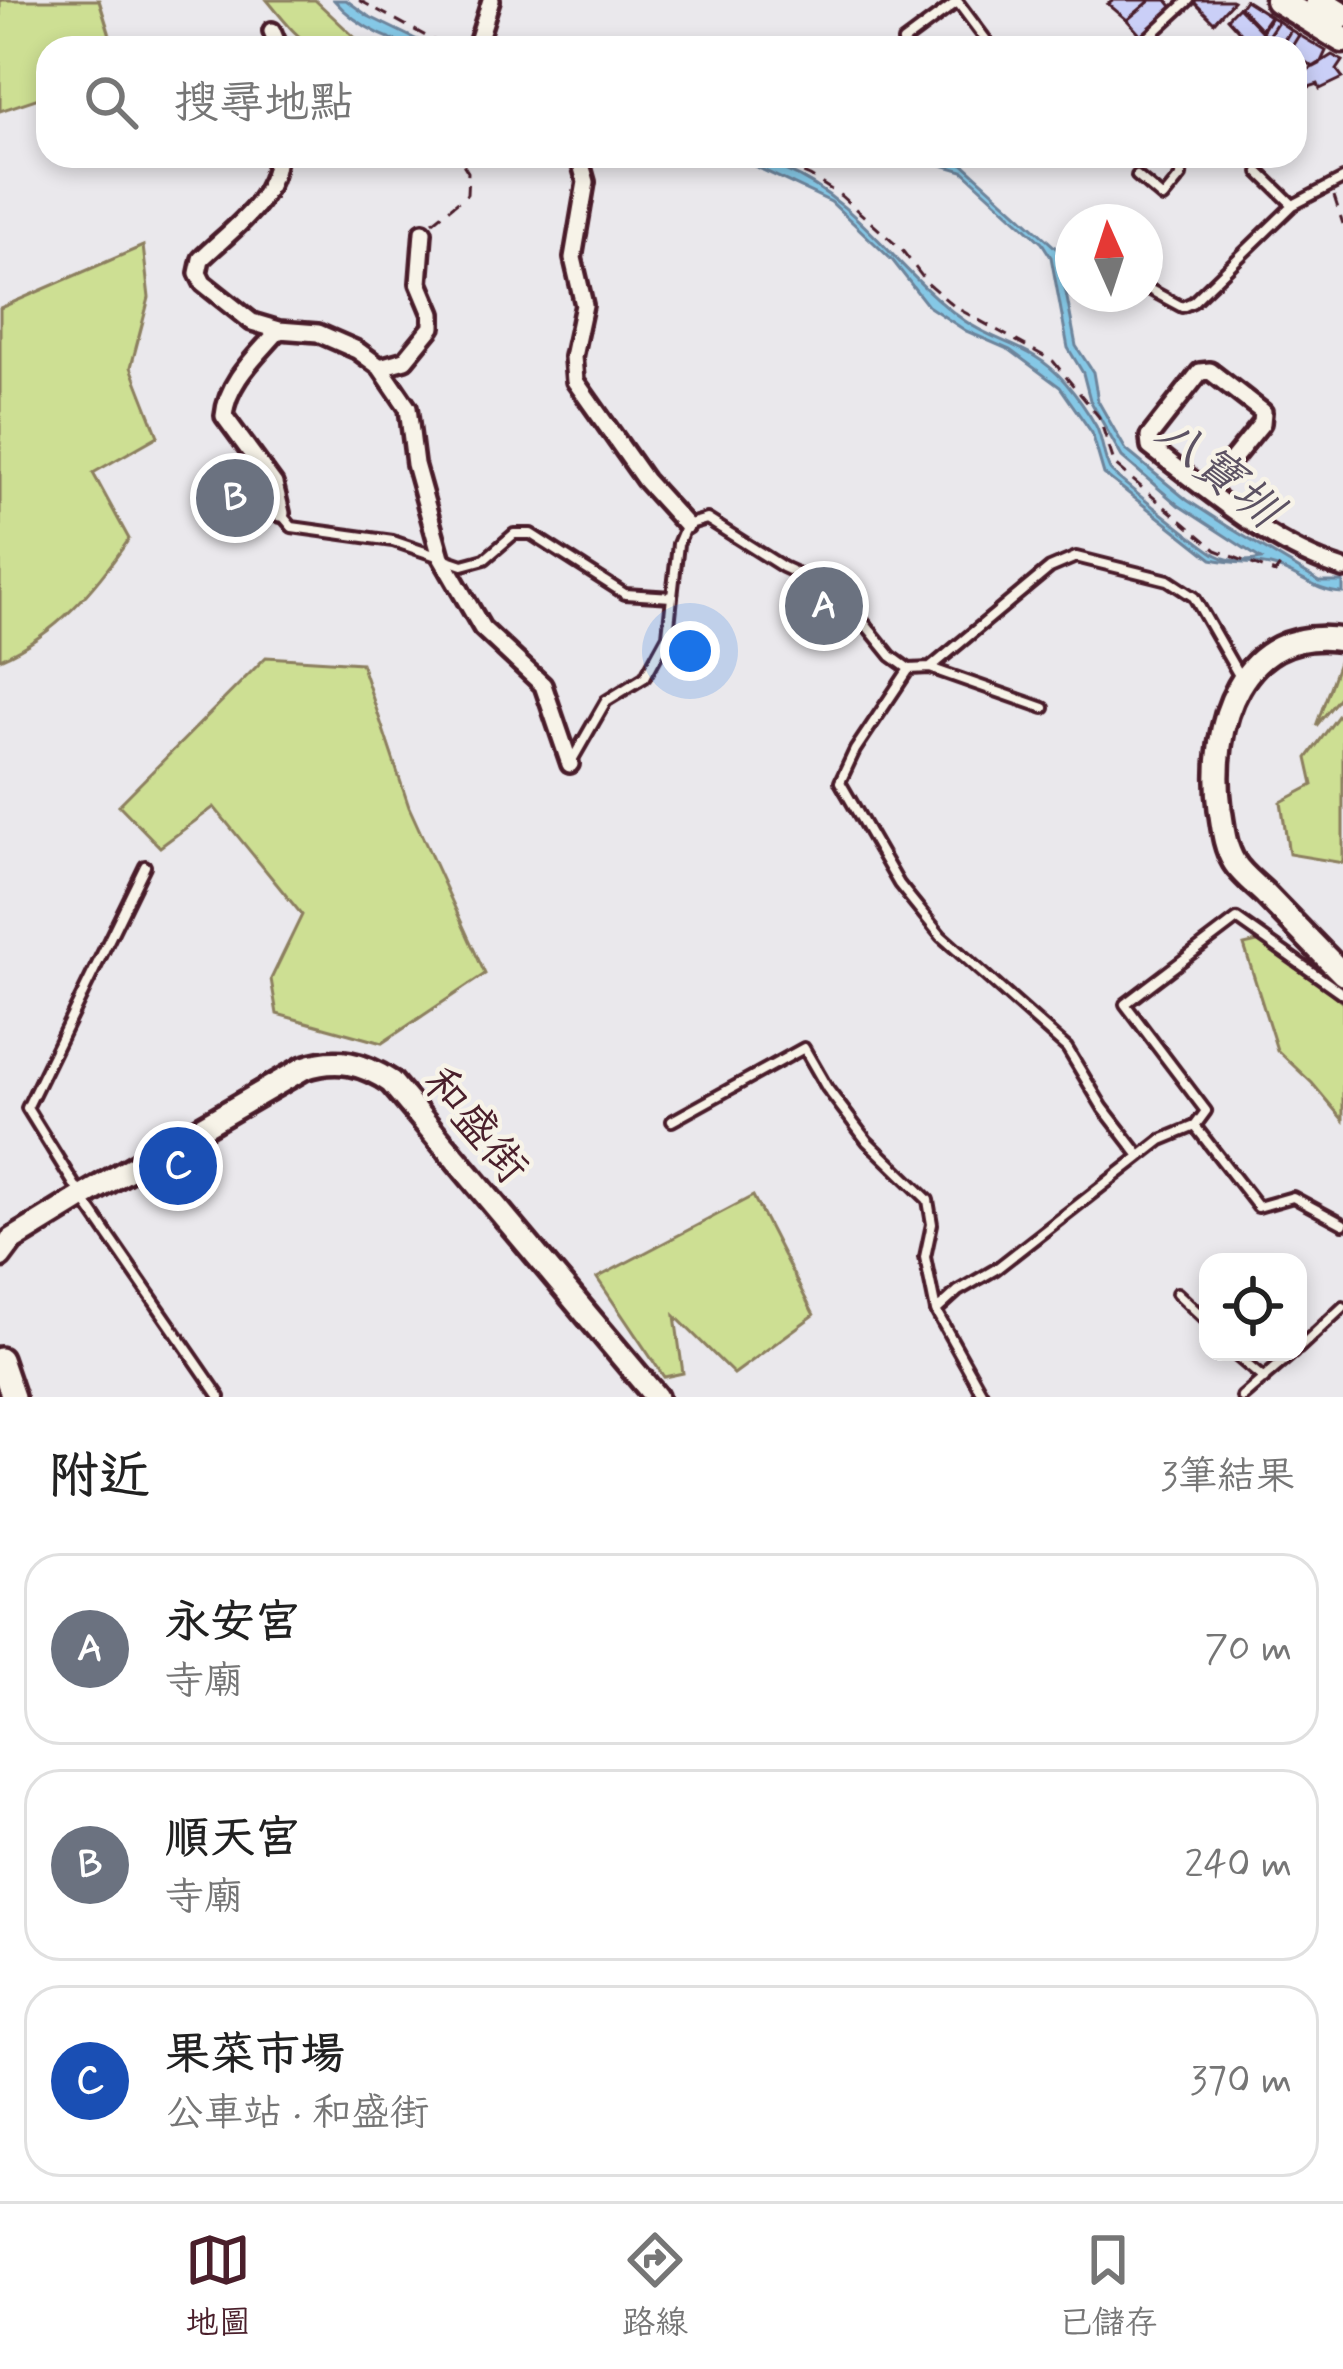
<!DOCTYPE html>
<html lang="zh-TW">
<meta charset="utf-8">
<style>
:root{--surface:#fff;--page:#f6f6f6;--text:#222;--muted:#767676;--line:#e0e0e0;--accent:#4a1f2b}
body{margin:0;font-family:Mynerve,"LXGW WenKai TC",sans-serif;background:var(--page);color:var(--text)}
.controls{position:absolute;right:36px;bottom:36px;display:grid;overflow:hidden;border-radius:24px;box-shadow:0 6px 18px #0003}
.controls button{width:108px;height:108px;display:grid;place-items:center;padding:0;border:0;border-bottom:3px solid var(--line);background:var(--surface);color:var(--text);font:60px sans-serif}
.compass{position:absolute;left:1055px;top:204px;width:108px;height:108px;border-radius:50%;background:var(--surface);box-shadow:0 6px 18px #0003;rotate:357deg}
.you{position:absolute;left:690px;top:651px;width:42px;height:42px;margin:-30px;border:9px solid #fff;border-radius:50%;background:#1a73e8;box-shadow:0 0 0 18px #1a73e833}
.badge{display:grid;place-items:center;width:78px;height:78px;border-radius:50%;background:var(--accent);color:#fff;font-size:39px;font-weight:700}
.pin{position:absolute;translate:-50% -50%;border:6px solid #fff;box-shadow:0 3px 12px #0006}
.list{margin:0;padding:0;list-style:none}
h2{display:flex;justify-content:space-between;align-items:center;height:156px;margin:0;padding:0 48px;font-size:51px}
h2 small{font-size:39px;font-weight:400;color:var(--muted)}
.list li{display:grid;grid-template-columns:78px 1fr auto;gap:36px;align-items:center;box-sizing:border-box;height:192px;margin:0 24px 24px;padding:0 24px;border:3px solid var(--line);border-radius:36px}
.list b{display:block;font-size:45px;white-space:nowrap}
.list p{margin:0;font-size:39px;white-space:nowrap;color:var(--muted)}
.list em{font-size:39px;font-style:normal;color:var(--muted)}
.icon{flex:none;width:66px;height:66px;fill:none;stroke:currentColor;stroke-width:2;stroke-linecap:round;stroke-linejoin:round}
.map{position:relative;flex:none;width:1343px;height:1397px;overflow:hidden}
.search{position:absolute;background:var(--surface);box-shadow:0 6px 18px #0003;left:36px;right:36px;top:36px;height:132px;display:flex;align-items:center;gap:30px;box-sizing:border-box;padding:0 42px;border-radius:36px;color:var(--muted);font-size:45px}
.sheet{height:804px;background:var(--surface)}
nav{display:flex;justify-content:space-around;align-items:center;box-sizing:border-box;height:168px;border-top:3px solid var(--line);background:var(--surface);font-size:33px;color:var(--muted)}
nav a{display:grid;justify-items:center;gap:6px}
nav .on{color:var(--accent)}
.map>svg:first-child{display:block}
.green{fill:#cddf93;stroke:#8c7f5f;stroke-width:3}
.water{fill:#85c8e6;stroke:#6d849b;stroke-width:3}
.building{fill:#cacff7;stroke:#4a1f2b;stroke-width:3}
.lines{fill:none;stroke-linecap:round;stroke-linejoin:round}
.service-casing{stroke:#4a1f2b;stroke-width:16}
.minor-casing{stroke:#4a1f2b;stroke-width:24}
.secondary-casing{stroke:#4a1f2b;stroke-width:30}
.primary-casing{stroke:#4a1f2b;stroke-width:33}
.path{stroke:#4a1f2b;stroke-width:3;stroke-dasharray:12 9;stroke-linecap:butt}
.service{stroke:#f7f3e8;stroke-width:8}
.minor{stroke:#f7f3e8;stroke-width:15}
.secondary{stroke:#f7f3e8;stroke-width:21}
.primary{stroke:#f7f3e8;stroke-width:24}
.labels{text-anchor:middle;stroke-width:9;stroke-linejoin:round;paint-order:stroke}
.street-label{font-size:45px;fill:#4a1f2b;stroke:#f7f3e8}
.water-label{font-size:48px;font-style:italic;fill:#5c5263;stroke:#f7f3e8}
</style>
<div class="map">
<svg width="1343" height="1397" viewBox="0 0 1343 1397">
<rect width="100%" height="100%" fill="#eae8ec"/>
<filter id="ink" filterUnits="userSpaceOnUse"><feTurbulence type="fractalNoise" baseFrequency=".00833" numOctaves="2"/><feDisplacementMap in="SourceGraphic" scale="24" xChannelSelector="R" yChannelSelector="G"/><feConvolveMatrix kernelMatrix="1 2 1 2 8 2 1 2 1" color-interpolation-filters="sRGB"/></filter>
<g filter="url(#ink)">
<path class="green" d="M0 0H99L114 48H48V95L0 111Z
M267 0H315L366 48C302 48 308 49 267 0Z
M143 246 149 298 131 367 158 436 93 473 129 539C95 589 57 634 0 659V308Z
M1342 654 1343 693 1316 726Z
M266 657 361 663 409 807 485 974 382 1043 277 1014 271 979 302 915 214 807 160 847 119 805Z
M1343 709V863L1289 854 1281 802 1313 785 1307 758Z
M1266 940 1343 1003V1120L1312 1083 1277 1050 1244 945Z
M753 1196 814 1315 734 1374 675 1316 683 1373 664 1377 597 1278Z"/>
<path class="water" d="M334 0H346L368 16 434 48C400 48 357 27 334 0Z
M733 156C753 156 766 163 785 170 861 202 899 275 965 321 999 345 1032 344 1065 382 1076 395 1088 412 1096 426 1103 440 1103 457 1110 470 1115 477 1208 551 1217 555 1230 562 1248 562 1261 559L1178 505 1122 457 1090 400 1083 373 1068 348 1051 257 1042 243 963 171 912 156 963 164 1058 250 1076 346 1093 372 1098 401 1126 450 1187 500 1227 526 1320 582H1343V593C1314 592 1297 572 1270 566 1251 562 1232 564 1212 559L1104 474 1092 433 1060 387 1010 350 966 331 928 306 893 261 831 202Z"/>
<path class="building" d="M1114 0H1151L1127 20 1108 4Z
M1151 0H1167L1175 10 1143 38 1127 20Z
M1192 0H1231L1233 1 1214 22Z
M1245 0 1270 16 1261 29 1240 7Z
M1238 7 1267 37 1261 48H1254L1227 18Z
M1271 17 1278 21 1267 37 1261 33Z
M1278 21 1291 30 1278 48H1261Z
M1291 30 1299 35 1291 48H1280Z
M1299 35 1326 51 1320 64 1314 67 1295 56V48H1291Z
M1332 55 1343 61 1337 70 1343 78 1320 89 1318 84 1309 87 1302 74Z
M254 471 262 515 217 524 208 480Z
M831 593 837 614 818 619 812 598Z"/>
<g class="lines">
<g class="service-casing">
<path id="service" d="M957 1 992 48
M906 48 903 42 957 2
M1137 48 1189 0
M1259 172 1293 205
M1137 176 1163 198 1181 176 1182 156
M1145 287 1182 307 1193 302 1293 205 1343 179
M281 514 292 527 393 541 463 565 485 559 514 534H531L625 594 672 597 678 544 686 525 707 519 783 567 840 593 891 656 909 669 930 668 1050 568 1076 557 1168 580 1194 597 1241 679
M930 668 1044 708
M909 669 855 750 840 782 899 884 941 936 1067 1048 1103 1108 1140 1156
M571 762 606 701 645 677 668 635 672 597
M145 866 27 1108 82 1197 220 1397
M672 1121 804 1048 827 1088 867 1141 928 1200 932 1224 925 1257 936 1311
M1195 1126 1258 1207 1293 1197 1343 1224
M1177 1293 1208 1322
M1298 1349 1343 1307
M1232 1352 1264 1379
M984 1397 936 1311 958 1291 996 1269 1161 1140 1195 1126 1206 1111 1125 1004 1237 919 1343 994
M1242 1397 1294 1352"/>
</g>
<g class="minor-casing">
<path id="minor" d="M272 31 279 48
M476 48 491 0
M277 156C274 202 233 228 201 259L198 273 203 283 252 322 279 330 318 333 357 350 380 367 408 408 415 464 441 557 482 628 543 685 570 764
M573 156 581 164 586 182 573 258 584 305 573 357 575 381 645 480 686 525
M279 330C257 356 227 381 224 416L274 484 281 513
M380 367 405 360 432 327V314L419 283 423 232
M1207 491 1262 423 1263 412 1210 371 1200 372 1149 437 1150 447C1209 492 1272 547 1343 569"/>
</g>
<g class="secondary-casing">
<path id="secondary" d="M1343 640C1240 624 1209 726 1220 809 1223 826 1224 846 1234 862 1241 874 1256 885 1266 895 1291 921 1317 948 1343 974
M0 1256 12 1240 82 1197 304 1068C337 1057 363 1063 391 1082L656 1397
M0 1359 13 1397"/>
</g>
<g class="primary-casing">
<path id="primary" d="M1278 0 1343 40
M1318 0 1343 15"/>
</g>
<path class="path" d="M359 0 448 48
M765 156 810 176 841 196 902 250 927 283 955 307 1053 361 1099 417 1115 465 1216 550 1275 573 1284 561
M1334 196 1343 224
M433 222 467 194 468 172 458 156"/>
<use href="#service" class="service"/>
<use href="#minor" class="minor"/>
<use href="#secondary" class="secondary"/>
<use href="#primary" class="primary"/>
</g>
</g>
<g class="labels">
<g class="street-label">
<text transform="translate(477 1124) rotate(50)" y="16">和盛街</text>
</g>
<g class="water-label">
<text transform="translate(1219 470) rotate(39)" y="17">八寶圳</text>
</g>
</g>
</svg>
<div class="controls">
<button><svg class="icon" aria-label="locate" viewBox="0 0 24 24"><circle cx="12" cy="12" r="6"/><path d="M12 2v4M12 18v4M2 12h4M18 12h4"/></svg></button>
</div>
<svg class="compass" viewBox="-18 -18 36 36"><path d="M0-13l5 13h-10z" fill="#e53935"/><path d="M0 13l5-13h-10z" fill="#767676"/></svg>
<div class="you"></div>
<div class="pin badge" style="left:824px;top:606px;background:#6b7280">A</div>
<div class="pin badge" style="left:235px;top:498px;background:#6b7280">B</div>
<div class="pin badge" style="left:178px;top:1166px;background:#1a4fb4">C</div>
<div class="search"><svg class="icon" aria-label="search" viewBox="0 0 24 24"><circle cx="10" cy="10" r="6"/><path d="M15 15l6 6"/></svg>搜尋地點</div>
</div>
<section class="sheet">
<h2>附近<small>3筆結果</small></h2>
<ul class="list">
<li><span class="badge" style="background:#6b7280">A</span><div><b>永安宮</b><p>寺廟</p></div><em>70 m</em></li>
<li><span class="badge" style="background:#6b7280">B</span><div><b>順天宮</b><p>寺廟</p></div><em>240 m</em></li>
<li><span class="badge" style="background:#1a4fb4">C</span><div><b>果菜市場</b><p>公車站 · 和盛街</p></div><em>370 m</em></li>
</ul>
</section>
<nav>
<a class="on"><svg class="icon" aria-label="map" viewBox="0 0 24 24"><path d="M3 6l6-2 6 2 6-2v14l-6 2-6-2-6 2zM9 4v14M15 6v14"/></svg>地圖</a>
<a><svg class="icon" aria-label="directions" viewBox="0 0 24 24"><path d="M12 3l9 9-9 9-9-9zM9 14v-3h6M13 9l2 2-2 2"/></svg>路線</a>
<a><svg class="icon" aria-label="saved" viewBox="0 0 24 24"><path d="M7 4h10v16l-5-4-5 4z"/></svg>已儲存</a>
</nav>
